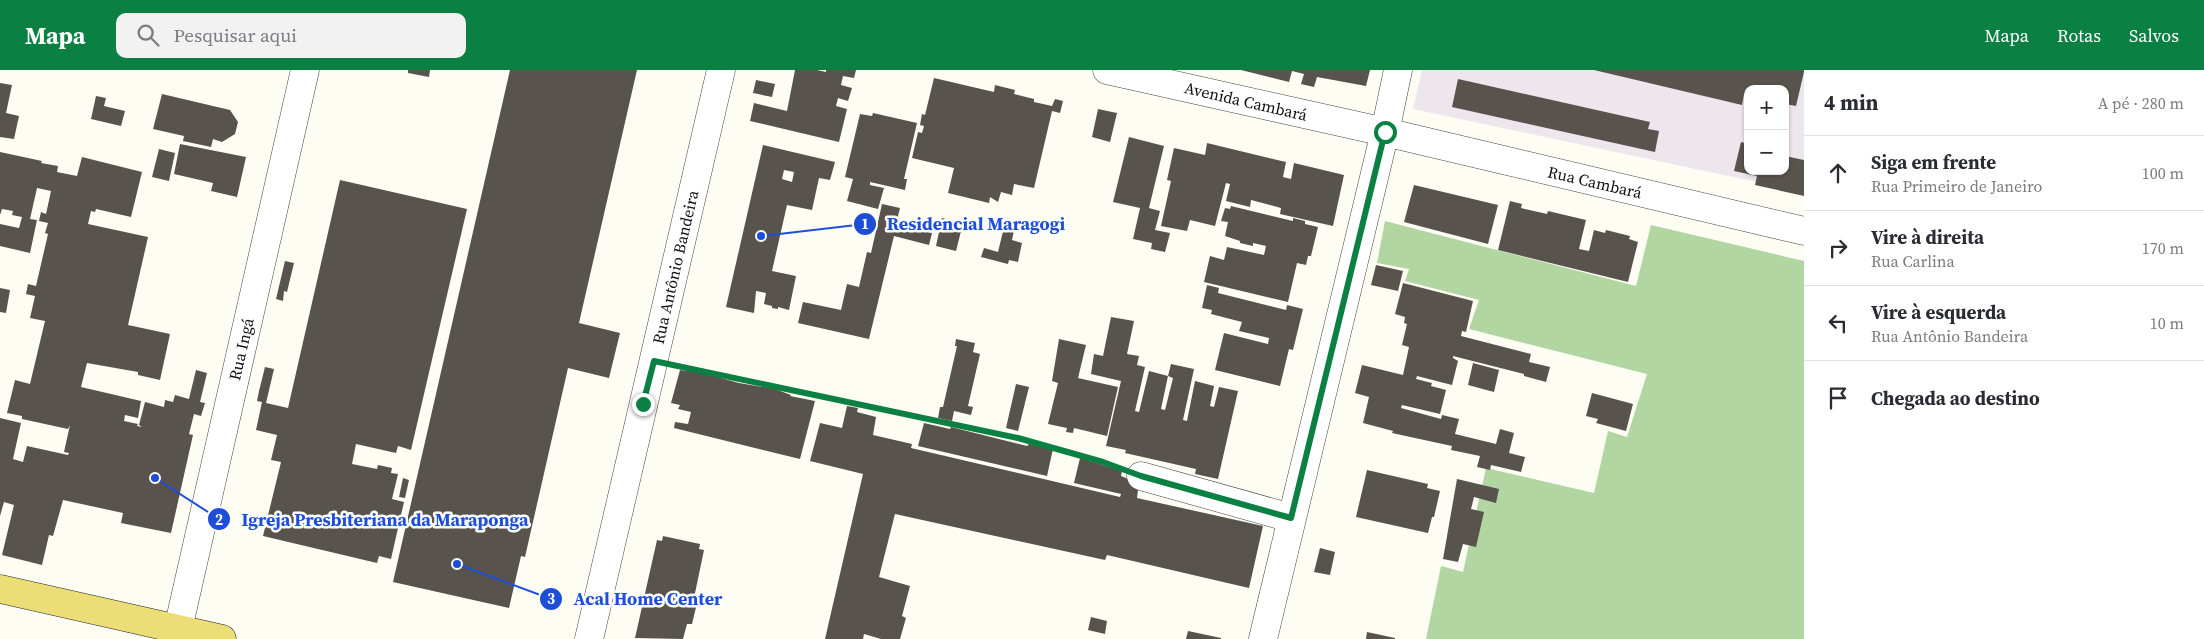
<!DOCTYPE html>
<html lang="pt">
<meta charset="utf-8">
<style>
:root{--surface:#fff;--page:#f2f2f3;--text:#2b2b33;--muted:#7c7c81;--line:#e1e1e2;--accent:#0b8043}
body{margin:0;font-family:"Source Serif 4",serif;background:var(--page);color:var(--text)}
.controls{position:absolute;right:15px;top:15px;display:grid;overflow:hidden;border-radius:10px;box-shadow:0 1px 4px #0004}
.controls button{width:45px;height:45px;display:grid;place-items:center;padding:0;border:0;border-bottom:1px solid var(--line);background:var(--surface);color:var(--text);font:25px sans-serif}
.stop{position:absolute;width:15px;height:15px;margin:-11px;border:4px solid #0b8043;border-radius:50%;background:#fff}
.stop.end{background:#0b8043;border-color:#fff;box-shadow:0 1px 5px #0008}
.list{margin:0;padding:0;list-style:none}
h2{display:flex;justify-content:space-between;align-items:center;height:65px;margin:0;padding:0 20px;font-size:21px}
h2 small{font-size:16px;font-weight:400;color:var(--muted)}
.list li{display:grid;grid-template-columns:32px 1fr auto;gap:15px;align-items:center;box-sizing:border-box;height:75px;padding:0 20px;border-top:1px solid var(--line)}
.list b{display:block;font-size:19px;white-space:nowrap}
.list p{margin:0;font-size:16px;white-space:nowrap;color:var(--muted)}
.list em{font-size:16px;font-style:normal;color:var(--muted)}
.icon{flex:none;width:28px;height:28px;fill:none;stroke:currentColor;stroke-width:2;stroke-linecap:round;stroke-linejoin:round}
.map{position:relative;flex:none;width:1804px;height:569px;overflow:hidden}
header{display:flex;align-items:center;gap:30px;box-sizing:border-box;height:70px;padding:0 25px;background:var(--accent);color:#fff}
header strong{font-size:24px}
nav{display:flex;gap:28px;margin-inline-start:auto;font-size:18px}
.search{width:350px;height:45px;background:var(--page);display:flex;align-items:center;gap:12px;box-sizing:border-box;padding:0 18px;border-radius:10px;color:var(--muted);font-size:19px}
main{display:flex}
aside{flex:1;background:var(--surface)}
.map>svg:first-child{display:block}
.industrial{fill:#ede6ed;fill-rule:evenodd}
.forest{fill:#b2d6a1}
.building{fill:#58534d;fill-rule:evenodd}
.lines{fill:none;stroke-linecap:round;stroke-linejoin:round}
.minor-casing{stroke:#434343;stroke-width:29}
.major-casing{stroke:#212121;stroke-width:29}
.path{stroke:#323232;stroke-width:3;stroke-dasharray:5 2.5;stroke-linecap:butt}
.minor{stroke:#fff;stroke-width:28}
.major{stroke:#ecde76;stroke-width:28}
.route{stroke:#0b8043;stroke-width:6}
.labels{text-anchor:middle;stroke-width:5;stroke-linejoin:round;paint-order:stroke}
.street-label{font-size:16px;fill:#101010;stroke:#fff}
.leader{fill:none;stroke:#1d4ed8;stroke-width:2}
.callout-dot{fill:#1d4ed8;stroke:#fff;stroke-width:2}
.mark-label{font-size:15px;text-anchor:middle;font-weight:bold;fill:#fff}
.callout-label{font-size:18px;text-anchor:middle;font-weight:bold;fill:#1d4ed8;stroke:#fff;stroke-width:5;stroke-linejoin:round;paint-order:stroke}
</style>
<header>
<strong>Mapa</strong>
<div class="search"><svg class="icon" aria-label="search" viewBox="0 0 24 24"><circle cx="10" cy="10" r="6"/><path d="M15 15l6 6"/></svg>Pesquisar aqui</div>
<nav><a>Mapa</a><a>Rotas</a><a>Salvos</a></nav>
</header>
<main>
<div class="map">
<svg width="1804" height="569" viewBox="0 0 1804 569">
<rect width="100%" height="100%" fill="#fefdf4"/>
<path class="industrial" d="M1422 0H1804V122L1413 39ZM1748 19H1785V101H1748Z"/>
<path class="forest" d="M1385 151 1636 216 1651 155 1804 191V569H1426L1441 496 1463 502 1486 398 1594 423 1608 361 1627 367 1647 304 1469 259 1479 230 1405 211 1409 199 1377 193Z"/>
<path class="building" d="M408 0H430L429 7 408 3Z
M510 0H637L579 253 620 263 609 308 568 298 525 487 521 486 509 538 393 512Z
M795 0H817L826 2V0H856L854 8 843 6 841 15 852 18 848 31 838 28 836 36 847 39 839 72 750 51 754 33 787 41Z
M1241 0H1370L1366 16 1317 7 1314 17 1301 14 1304 4 1292 1 1289 12Z
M1594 0H1804V2L1796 36 1785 34V19H1748V25L1744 24 1742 35Z
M934 8 994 22 995 15 1015 20 1014 24 1034 29V32L1052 36 1055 29 1063 31 1060 43 1052 41 1034 118 1014 114 1012 125 1001 122 998 132 990 127 989 133 948 123 954 98 912 88 918 62 922 63 924 56 920 55 922 44 925 45Z
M1458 9 1650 52 1648 59 1659 61 1655 82 1452 37Z
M756 10 775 14 772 27 753 23Z
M0 13 12 15 6 43 19 46 14 69 0 67Z
M162 24 230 40 238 52 235 64 222 72 213 69 211 77 183 71 184 66 153 59Z
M96 26 106 28 104 36 125 41 121 56 91 49Z
M1098 39 1117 43 1110 72 1092 67Z
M873 43 917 53 904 109H907L905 120 870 112V115L884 118 878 139 847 131 853 109 845 107 860 44 872 46Z
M1129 67 1164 76 1149 138 1160 141 1155 160 1170 163 1165 182 1151 179 1152 173 1133 169 1140 138 1113 132Z
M1741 72 1748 74V101H1785V86L1804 90V126L1755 115 1757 106 1734 101Z
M1207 73 1286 92 1283 107 1291 109 1294 93 1344 105 1333 156 1280 144 1281 138 1251 130 1250 137 1226 131 1230 114 1226 113 1215 156 1190 150 1187 161 1161 156 1171 111 1167 110 1174 78 1205 85Z
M180 74 246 87 237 127 211 121 213 113 174 104Z
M763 75 835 92 830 110 819 108 812 140 787 135 772 201 796 206 789 240 778 237V239L772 238V236L764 234 766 223 756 221 754 243 726 237ZM784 100 794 102 792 112 782 109Z
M159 79 175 83 169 111 152 107Z
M0 82 42 91 41 93 58 96 57 102 77 106 82 87 142 102 131 147 96 139 95 142 91 141 88 154 148 167 128 255 170 264 160 310 138 305V302L87 293 81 317 141 331 138 348 125 345 124 351 138 354 137 356 142 357 139 355 145 332 164 337 165 330 173 332 175 325 189 329 196 300 207 303 200 332 205 333 201 346 194 344 189 364 193 365 171 463 121 453 123 443 63 430 53 466 49 465 42 495 2 485 14 435 4 432 0 446V348L21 353 13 389 23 392 27 376 68 385 69 383 64 382 70 355 68 359 22 349V346L7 343 15 310 30 314 45 251 30 248 35 226 26 224 28 214 36 216 48 164 45 163 48 153 39 151 41 142 46 144 51 121 37 118 30 149 37 150 30 183 0 176V154L19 158 22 147 12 145 13 141 2 139 0 145Z
M340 110 467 139 411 380 398 376 396 383 356 374 352 394 377 399 378 395 392 398 391 403 398 404 392 429 404 432 391 489 379 486 377 493 263 466 281 392 271 390 277 365 256 360 262 332 257 331 259 321 265 297 274 299 266 333 288 338Z
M1414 115 1498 135 1488 174 1404 152Z
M1510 131 1522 134 1521 138 1547 144 1548 141 1586 150 1579 179 1589 181 1594 160 1605 163 1606 160 1630 166 1629 169 1638 172 1628 212 1498 180Z
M882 134 900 138 896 154 932 163 929 175 894 166 869 269 798 253 803 232 841 240 847 214 859 217 867 182 871 183Z
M1231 136 1293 151V148L1305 151V154L1318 157 1311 186H1308L1306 195 1297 193 1288 232 1204 212 1210 186 1224 190 1227 177 1264 185 1266 176 1253 173V176L1240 173V171L1225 166 1228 152 1221 151 1225 138 1230 139Z
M942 148 963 153 956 181 936 176Z
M1006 149 1016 151 1012 170 1022 173 1018 192 1009 190 1008 194 981 187 984 178 998 182Z
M285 191 294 193 287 222 284 221 283 231 276 229Z
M1376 195 1403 201 1398 221 1371 215Z
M1403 213 1473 231 1466 262 1462 261 1461 266 1531 284 1529 292 1550 297 1546 312 1524 306V304L1453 286V288L1458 291 1452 315 1417 306 1416 309 1432 313 1431 316 1446 320 1440 344 1402 335 1401 338 1441 349 1442 345 1459 349 1455 364 1496 374 1500 359 1514 363 1509 383 1525 387 1521 402 1491 395 1490 400 1477 397 1480 386 1451 380 1452 376 1392 363 1393 361 1363 353 1369 327 1355 323 1362 295 1403 305 1409 277 1402 275 1407 254 1404 253 1405 247 1395 244Z
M1207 215 1219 218 1218 223 1286 240 1287 235 1303 239 1293 280 1289 279 1280 316 1215 300 1224 263 1268 274 1269 268 1239 261 1242 252 1211 244 1212 240 1202 238Z
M0 218 10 220 6 243 0 242Z
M1111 247 1134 251 1127 284 1139 286 1137 295 1145 297 1135 341 1139 342 1149 301 1168 306 1161 339 1165 340 1173 308 1168 306 1171 294 1194 299 1183 350 1187 351 1195 311 1214 316 1210 336 1214 337 1219 317 1238 321 1218 409 1195 404 1196 399 1125 383 1126 380 1106 376 1121 311 1091 304 1094 284 1103 286Z
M956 269 975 273 973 282 980 284 968 336 973 337 971 345 954 341 952 351 938 348 940 337H943L957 276H955Z
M1059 269 1086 275 1078 308 1118 317 1107 366 1074 358 1073 363 1066 362 1067 358 1048 354 1058 313 1052 311Z
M1473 293 1499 300 1494 322 1468 315Z
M688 299 739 313 775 319 791 325 790 326 815 331 800 389 674 358 675 352 688 354 691 342 678 339 680 335 671 333 680 300 688 301Z
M1016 314 1029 317 1018 361 1006 358Z
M1592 323 1633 334 1626 361 1596 353 1598 349 1586 346Z
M847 336 858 338 857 342 876 347 873 365 912 374 911 378 1120 427 1121 424 1074 413 1080 388 1122 401 1121 406 1126 408 1138 420 1137 428 1263 456 1249 518 1107 485 1105 490 895 444 879 507 910 516 902 546 906 548 900 569H881L864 564 863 569H825L863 404 810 391 820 353 842 358Z
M924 353 950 359 951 357 1027 376 1029 374 1053 379 1047 406 918 376Z
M1367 400 1428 414 1427 418 1440 421 1434 447H1432L1428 463 1356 447Z
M403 408 409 410 405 428 399 427Z
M1457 409 1499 419 1496 433 1474 427 1471 439 1484 442 1476 477 1463 474 1458 492 1443 489Z
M663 466 700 474 699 479 704 480 694 528 698 529 692 554H687L683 569 635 568 657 470 662 471Z
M1320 478 1335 482 1330 505 1314 502Z
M1091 547 1107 551 1105 564 1088 560Z
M1188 561 1221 568V569H1186Z
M1367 562 1395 568V569H1366Z"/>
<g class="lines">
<g class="minor-casing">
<path id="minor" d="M1107 0 1385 62 1804 161
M1141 406 1291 448
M178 559 305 0
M589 569 721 0
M1263 569 1385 62 1398 0"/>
</g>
<g class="major-casing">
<path id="major" d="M0 519 222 569"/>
</g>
<path class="path" d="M679 296 1018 368 1103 392 1118 398"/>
<use href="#minor" class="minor"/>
<use href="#major" class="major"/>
</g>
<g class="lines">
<path class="route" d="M643 334 654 291 1018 368 1103 392 1141 406 1291 448 1385 62"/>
</g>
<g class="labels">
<g class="street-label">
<text transform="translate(1246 31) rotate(13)" y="6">Avenida Cambará</text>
<text transform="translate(1595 112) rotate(13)" y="6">Rua Cambará</text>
<text transform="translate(675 197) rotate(-77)" y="6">Rua Antônio Bandeira</text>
<text transform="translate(241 279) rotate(-77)" y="6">Rua Ingá</text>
</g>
</g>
<path class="leader" d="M761 166L865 154M155 408L219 449M457 494L551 529"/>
<g class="callout-dot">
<circle cx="761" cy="166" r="5"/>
<circle cx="155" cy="408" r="5"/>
<circle cx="457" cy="494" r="5"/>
<circle cx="865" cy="154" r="12"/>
<circle cx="219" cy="449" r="12"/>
<circle cx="551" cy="529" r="12"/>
</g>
<g class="mark-label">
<text x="865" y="159">1</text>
<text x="219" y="455">2</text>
<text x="551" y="534">3</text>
</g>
<g class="callout-label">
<text x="976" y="160">Residencial Maragogi</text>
<text x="385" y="456">Igreja Presbiteriana da Maraponga</text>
<text x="648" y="535">Acal Home Center</text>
</g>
</svg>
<div class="controls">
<button>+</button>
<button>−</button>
</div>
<div class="stop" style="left:1385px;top:62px"></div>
<div class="stop end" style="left:643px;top:334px"></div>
</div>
<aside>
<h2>4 min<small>A pé · 280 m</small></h2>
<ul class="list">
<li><svg class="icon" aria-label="ahead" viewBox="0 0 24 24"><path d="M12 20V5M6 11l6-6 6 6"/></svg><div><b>Siga em frente</b><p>Rua Primeiro de Janeiro</p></div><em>100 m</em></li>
<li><svg class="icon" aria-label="right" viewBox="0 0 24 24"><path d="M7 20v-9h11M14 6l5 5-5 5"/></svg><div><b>Vire à direita</b><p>Rua Carlina</p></div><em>170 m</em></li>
<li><svg class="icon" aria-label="left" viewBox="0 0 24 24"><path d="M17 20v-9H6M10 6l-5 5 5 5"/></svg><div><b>Vire à esquerda</b><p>Rua Antônio Bandeira</p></div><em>10 m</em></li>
<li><svg class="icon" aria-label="arrive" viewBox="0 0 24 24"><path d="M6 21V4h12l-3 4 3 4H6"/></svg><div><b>Chegada ao destino</b></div></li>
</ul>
</aside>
</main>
